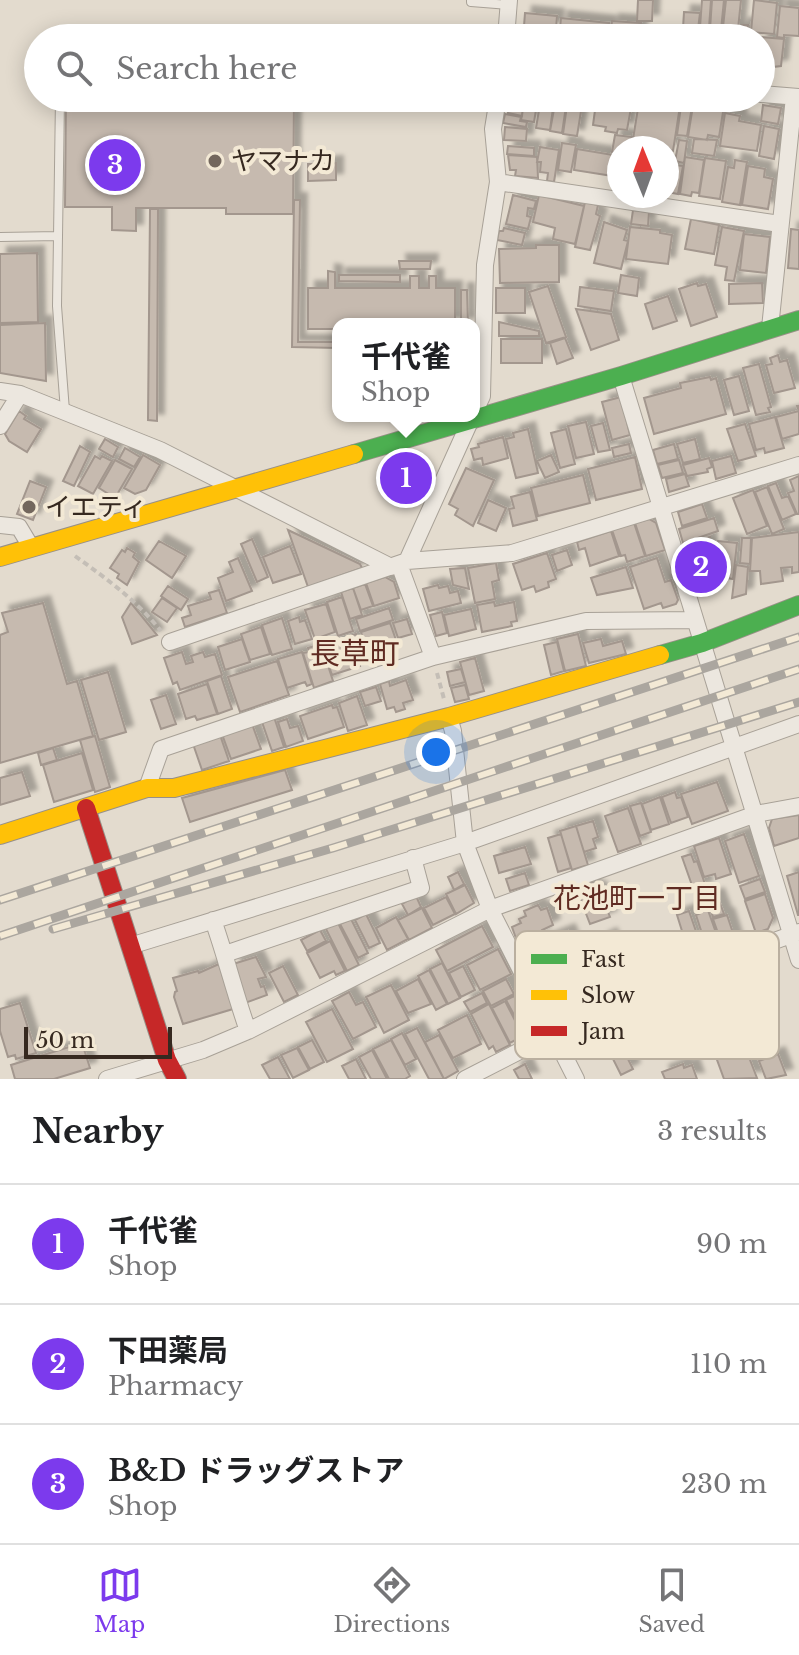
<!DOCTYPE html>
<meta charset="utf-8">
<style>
:root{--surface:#fff;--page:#f2f2f2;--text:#202124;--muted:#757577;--line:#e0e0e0;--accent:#7c3aed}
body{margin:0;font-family:"Libre Baskerville","Noto Sans JP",serif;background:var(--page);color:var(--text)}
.compass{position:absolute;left:607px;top:136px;width:72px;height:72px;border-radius:50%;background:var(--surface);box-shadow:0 4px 20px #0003;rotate:359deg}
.scale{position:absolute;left:24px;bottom:20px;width:148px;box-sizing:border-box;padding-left:8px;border:4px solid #362920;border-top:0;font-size:22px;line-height:28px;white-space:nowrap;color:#362920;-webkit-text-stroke:6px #f3e9d5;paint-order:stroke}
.you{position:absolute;left:436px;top:752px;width:28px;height:28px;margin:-20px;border:6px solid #fff;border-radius:50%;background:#1a73e8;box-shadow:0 0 0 12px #1a73e833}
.badge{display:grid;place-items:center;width:52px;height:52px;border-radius:50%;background:var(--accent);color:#fff;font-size:26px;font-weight:700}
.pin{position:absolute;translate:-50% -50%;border:4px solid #fff;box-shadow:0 2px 8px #0006}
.popup{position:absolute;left:332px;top:318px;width:148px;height:104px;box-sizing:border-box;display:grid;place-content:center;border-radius:16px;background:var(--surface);filter:drop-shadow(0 2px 6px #0005);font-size:26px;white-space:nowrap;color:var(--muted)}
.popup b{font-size:30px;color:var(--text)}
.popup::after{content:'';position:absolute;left:50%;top:100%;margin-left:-16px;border:16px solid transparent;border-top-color:var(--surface)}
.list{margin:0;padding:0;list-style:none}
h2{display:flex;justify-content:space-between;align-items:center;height:104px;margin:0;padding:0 32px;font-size:34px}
h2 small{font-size:26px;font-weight:400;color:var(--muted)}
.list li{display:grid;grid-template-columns:52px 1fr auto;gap:24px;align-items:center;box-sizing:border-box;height:120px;padding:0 32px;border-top:2px solid var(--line)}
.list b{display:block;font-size:30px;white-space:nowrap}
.list p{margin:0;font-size:26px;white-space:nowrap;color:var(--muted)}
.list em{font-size:26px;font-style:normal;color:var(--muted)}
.icon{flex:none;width:44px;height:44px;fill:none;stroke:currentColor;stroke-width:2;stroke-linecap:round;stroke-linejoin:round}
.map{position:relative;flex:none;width:799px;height:1079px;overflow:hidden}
.search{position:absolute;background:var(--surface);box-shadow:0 4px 20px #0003;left:24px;right:24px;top:24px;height:88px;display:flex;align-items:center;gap:20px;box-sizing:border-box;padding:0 28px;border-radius:44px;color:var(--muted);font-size:30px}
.sheet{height:464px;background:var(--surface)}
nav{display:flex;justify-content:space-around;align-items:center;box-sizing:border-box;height:112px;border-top:2px solid var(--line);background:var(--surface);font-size:22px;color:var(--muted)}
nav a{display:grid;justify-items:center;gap:4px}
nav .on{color:var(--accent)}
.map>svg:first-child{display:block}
.building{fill:#c6baaf;stroke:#a3978e;stroke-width:2;filter:url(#shadow)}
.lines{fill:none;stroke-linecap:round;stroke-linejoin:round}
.lane-casing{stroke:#a8a197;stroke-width:10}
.street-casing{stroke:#a8a197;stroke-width:18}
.fast-casing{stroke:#989087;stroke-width:20}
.slow-casing{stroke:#989087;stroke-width:20}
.jam-casing{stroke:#989087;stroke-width:20}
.path{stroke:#c4beb6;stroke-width:4;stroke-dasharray:6 4;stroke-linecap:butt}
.lane{stroke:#ece7df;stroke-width:8}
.street{stroke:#ece7df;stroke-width:16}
.fast{stroke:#4caf50;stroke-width:18}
.slow{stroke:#ffc107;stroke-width:18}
.jam{stroke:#c62828;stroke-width:18}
.rail-casing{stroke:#aba69f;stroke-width:9}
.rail{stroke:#f3e9d5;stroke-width:6;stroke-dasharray:18;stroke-linecap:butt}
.poi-dot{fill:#73675d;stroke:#f3e9d5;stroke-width:3}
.labels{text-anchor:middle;stroke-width:8;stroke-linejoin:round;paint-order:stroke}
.poi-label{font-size:26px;fill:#362920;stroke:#f3e9d5;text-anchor:start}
.neighbourhood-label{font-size:28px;fill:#602b22;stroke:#f3e9d5}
.quarter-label{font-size:30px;fill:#602b22;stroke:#f3e9d5}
.key{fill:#f3e9d5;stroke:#baaf9f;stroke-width:2}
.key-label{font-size:22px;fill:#362920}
</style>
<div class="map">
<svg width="799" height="1079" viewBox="0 0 799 1079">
<defs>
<filter id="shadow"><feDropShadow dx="7" dy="-7" stdDeviation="2" flood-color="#0004"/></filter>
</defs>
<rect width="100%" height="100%" fill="#e3dbce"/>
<path class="building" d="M638 0H653L652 21H637Z
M702 0H711L709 28 700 27Z
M712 0H724L721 30 710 29Z
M726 0H741L738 29 723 27Z
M754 0 777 3 774 34 751 32Z
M780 6 799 8V36L784 35V38L777 37Z
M684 12 700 13 698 29 683 28Z
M525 13 557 16 556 29 524 26Z
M561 18 609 23 608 38H559Z
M612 21 641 23 639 38H610Z
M742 25H748L747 38H723L724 29 741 31Z
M521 27 538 28 537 38H520Z
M749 36 784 39 781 66 764 68 765 65 761 64V38H749Z
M66 98H294L293 214H226V208H136V231L112 230V207H65Z
M508 98H524L522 116 508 113Z
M525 98H538L534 122 521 120Z
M541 98 554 101 550 130 536 128Z
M556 98 567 100 562 133 550 131Z
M568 98 583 99 577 136 563 134Z
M686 99 693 101 687 136 677 135 681 106 685 107Z
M694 99 724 106 719 137 708 135 707 140 688 137Z
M639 102 659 108V103L680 106 673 151 658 148 659 143 633 139Z
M596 103 631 108 627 130 618 129 617 133 605 131 606 127 593 125Z
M763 105 781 108 778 124 761 121Z
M725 113 740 116 739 121 761 125 757 151 720 146Z
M505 114 521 117 520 121 527 122 526 127 503 123Z
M764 126 779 129 774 159 759 156Z
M505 127 527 129 526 141 504 140Z
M615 135 632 137 630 148H619V153L612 152Z
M694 139 717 140 714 156 692 153Z
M679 140 687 141 684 163 675 161Z
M562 143 576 145 571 172 558 170Z
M508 146 534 148V156L507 154Z
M540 147 559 150 554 182 547 181 548 173 540 172 541 162H537Z
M577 149 619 156V177L574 170Z
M508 155 537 157 538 178 515 176 516 170H510Z
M685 157 704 160 699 193 692 192 691 196 680 194Z
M705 158 726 161 720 199 699 196Z
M735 160 747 162 740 205 722 202 728 167 734 168Z
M336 163V180L308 181V164Z
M667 164 683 166 678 194 667 192Z
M748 166 765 169 764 177 773 179 768 209 742 205Z
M513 195 536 201 534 209 528 208 527 216 531 217 528 229 506 224Z
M539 195 584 206 575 244 553 239 555 228 533 222Z
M294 200H300L298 342H338V348L292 347Z
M585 202 598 205 596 214 600 216 590 250 575 247Z
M150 209H158L157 421 148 420Z
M633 210 649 212 648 226 631 224Z
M691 219 719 225 714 254 685 249Z
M604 222 627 230 624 240 628 241 621 269 594 263Z
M630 227 660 230V233L672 235 668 264 626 259Z
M722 227 744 231 734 281 725 280 727 267 715 265Z
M504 228 525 233 522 245 497 240 499 231H503Z
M791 229 799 230V269L788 268Z
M744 234 770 237 766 273 740 270Z
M536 245H559V282L500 283 499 249 536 248Z
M37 253 38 322 0 323V254Z
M399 261H431L430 269H400Z
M328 271 335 272V288H410V276H419V288H429V276H436V288H455V324H338V329H308V288H328Z
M339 275H400V282L339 281Z
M621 275 639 278 637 296 618 293Z
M697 283 698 286 706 284 717 317 691 326 679 289Z
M762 283 763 303 729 304V284Z
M548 286 566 337 546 343 529 292Z
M580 287 614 291 611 311 578 306Z
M496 288H525V313H496Z
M461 290H467L468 324H461Z
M668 296 677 321 653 329 645 304Z
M576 309 611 314 619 340 591 350Z
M499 322 539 331V336H499Z
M45 323 46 381 0 373V325Z
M565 338 573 358 557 364 550 343Z
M501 339H542V363H501Z
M778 355 780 362 787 360 795 388 774 393 766 365 772 364 770 358Z
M759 364 771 407 768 408 770 412 756 415 743 368Z
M739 376 749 411 734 415 724 380Z
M710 377 711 380 716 378 726 414 654 434 644 398 681 388 680 383Z
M621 397 630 435 612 440 602 402Z
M797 406H799V434L782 439 776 417 799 411Z
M19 411 26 416 24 419 41 429 27 452 9 441 5 434Z
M775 417 784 448 765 453 764 448 756 450 749 424Z
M586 422 594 454 576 458 568 426Z
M603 423 610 450 598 452 591 426Z
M745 424 756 456 738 461 727 429Z
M528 429 538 473 516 478 506 439 514 437 513 433Z
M566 429 575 464 560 468 551 433Z
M503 437 508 458 483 465 482 458 474 460 471 449 479 447 478 444Z
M105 439 118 447 113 457 99 449Z
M695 439 700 459 683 463 677 444Z
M629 444 631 453 614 457 612 448Z
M674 444 678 459 657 464 653 450Z
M80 446 90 452 74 486 63 481Z
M125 448 140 457 134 467 119 459Z
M143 455 160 465 146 490 135 494 124 488Z
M551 455 559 472 545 478 537 461Z
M95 456 100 459 102 456 112 461 93 494 78 486Z
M731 456 736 473 716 479 712 461Z
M635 457 642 489 596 500 588 469Z
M709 458 712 467 707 469 708 472 687 476 683 465Z
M115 460 132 469 115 498 99 488Z
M679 460 683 473 662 478 658 465Z
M412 462 421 491 401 497 391 468Z
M466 468 494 480 473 526 455 515 458 509 449 504Z
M685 474 689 486 669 492 666 479Z
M583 475 590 503 538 516 531 488Z
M799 476V514H797L788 493 794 491 790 480Z
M30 481 46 487 33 520 17 514Z
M776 483 782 498 788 496 796 514 782 520 768 486Z
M767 487 784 529 772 534 755 492Z
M753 490 767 526 747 534 733 498Z
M530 492 537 520 513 526 509 509 514 508 511 497Z
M488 500 506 508 496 531 478 523Z
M702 504 707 518 682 526 678 512Z
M714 518 718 531 683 543 679 529Z
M649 519 656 523 665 550 646 556 635 523Z
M634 523 645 556 627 562 625 555 621 556 612 530Z
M288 530 360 564 362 568 308 587Z
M611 531 619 556 590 566 585 548 579 550 577 542Z
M799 532V572L792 573V567L781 568 783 581 761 584 760 571H750L752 538Z
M710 537 709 580 698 583 685 545Z
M742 538H751L750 564 740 563Z
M252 539 268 577 257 582 241 544Z
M159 541 186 556 172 578 146 560Z
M718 541 737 543 733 579 714 576Z
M290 546 301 574 273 583 263 557Z
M127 548 135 553 133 557 139 562 127 585 117 578 119 574 110 568 122 550 125 552Z
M567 550 572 565 557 571 552 555Z
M547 553 556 579 548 582 549 587 536 592 534 586 522 590 513 564Z
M238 558 252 591 226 601 218 578 233 572 229 562Z
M657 558 665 582 671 580 678 600 676 604 663 608 661 603 644 609 630 567Z
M496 563 499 580 492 582 495 599 475 603 468 568Z
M736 565 748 567 746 594 732 598Z
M626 567 633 588 597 595 591 578Z
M465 568 469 589 453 585 450 569Z
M385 577 394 582 399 598 374 606 366 583Z
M365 584 373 606 361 610 353 588Z
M438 585 439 588 448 586 450 593 458 591 461 603 429 611 423 589Z
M168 586 188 599 181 610 161 596Z
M353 588 362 615 350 619 341 592Z
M219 590 227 613 185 627 182 618 191 615 188 606 211 599 209 593Z
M342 597 353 631 338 636 327 602Z
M162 598 177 608 167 622 152 612Z
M494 602 495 606 514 602 517 621 511 622 512 626 482 632 477 605Z
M43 603 67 684 77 681 93 736 0 763V635L8 632 2 613Z
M131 603 157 635 132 644 122 617Z
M326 604 335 632 315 639 305 610Z
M389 608 393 620 360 631 356 619Z
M471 609 476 629 449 636 444 615Z
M442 612 447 633 436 636 430 615Z
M299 617 300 622 305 620 312 639 295 644 288 621Z
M282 618 292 649 272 655 262 625Z
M407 619 412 634 398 638 393 623Z
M390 623 396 640 366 649 361 632Z
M261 627 270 654 250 660 241 634Z
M356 634 363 654 357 656 360 666 332 675 322 646Z
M578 634 586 666 565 671 557 639Z
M242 639 250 662 225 670 218 647Z
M601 639 603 646 622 641 626 654 589 663 583 643Z
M557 642 564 671 551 675 544 645Z
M321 644 333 681 314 688 303 653 309 652 308 648Z
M182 652 186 664 193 662 191 656 203 652 205 657 215 654 222 675 180 690 177 682 173 684 164 658Z
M302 652 312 684 307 686 305 682 287 688 278 659Z
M475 658 484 691 469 695 460 662Z
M277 661 289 695 240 712 228 677Z
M461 669 465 682 450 686 447 672Z
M108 672 126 732 99 740 81 680Z
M221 676 232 709 218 714 207 681Z
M406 680 413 700 403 703 405 709 396 712 394 707 387 709 380 684 389 681 390 686Z
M207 684 217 714 197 720 195 716 186 719 178 694Z
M465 685 469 699 455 702 451 688Z
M376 687 381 701 365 706 360 692Z
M166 695 176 724 161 729 151 700Z
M357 696 367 725 348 731 339 703Z
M332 705 333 708 337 707 344 727 308 739 300 716Z
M274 717 284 747 272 751 262 722Z
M287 719 290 728 298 726 303 741 286 747 278 722Z
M252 724 261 749 231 759 222 734Z
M220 735 229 761 202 770 193 744Z
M95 736 110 787 95 792 80 740Z
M53 748 57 760 41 765 38 753Z
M82 753 93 790 54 802 43 765Z
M285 770 292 790 190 822 182 798Z
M22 772 30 796 0 805V778Z
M717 782 728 811 692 824 681 794Z
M675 792 677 798 681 797 688 817 671 823 662 797Z
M660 797 669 824 651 830 642 804Z
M641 803 651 832 640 836 630 806Z
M628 808 641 844 618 852 605 816Z
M799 815V838L774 846 769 828 772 819Z
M593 821 598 837 593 839 596 848 584 852 576 826Z
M576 826 588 865 572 870 560 831Z
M561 834 571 868 558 872 548 838Z
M744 834 759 876 739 883 725 841Z
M719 838 731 874 716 879 715 874 704 877 694 846Z
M525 847 531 864 499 873 494 856Z
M691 854 694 862 697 861 706 887 694 891 682 857Z
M458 872 464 884 454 890 448 877Z
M799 872V915H798L787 876Z
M525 873 529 885 510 891 506 879Z
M760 879 765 892 745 899 740 886Z
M592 883 595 889 599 888 610 917 590 924 580 898 586 895 583 887Z
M465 885 474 903 456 914 446 894Z
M765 894 773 918 768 929 756 933 745 901Z
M717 895 724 914 713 917 707 899Z
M416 896 421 907 408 915 402 904Z
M446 897 455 914 433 925 424 908Z
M704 899 720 944 707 949 696 915 701 913 697 902Z
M538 905 541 910 547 908 553 925 542 930 543 934 518 944 512 927 521 923 519 919 526 916 524 911Z
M422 908 432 928 409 940 398 920Z
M689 911 700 943 687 947 677 915Z
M366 914 380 943 369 948 355 920Z
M727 915 736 942 723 947 713 919Z
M396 917 408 939 387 950 376 928Z
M351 919 368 953 358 958 340 924Z
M337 921 359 965 347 971 325 927Z
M482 926 493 947 447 971 436 950Z
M320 930 326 941 307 951 301 940Z
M568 931 574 946 535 961 529 946Z
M610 935 629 981 620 985 601 939Z
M330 941 345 971 336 975 334 971 320 978 307 953Z
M498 949 511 974 480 990 467 965Z
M604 951 620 990 605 995 589 957Z
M256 957 266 977 258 979 261 987 264 986 267 995 245 1003 233 964Z
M442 963 460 998 448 1004 430 969Z
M219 964 233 1009 183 1024 174 997 175 992 177 991 173 978 198 971 199 973Z
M283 966 298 995 284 1002 269 973Z
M463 966 475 990 461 997 449 973Z
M429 970 447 1004 436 1010 418 976Z
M723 970 749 1032 737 1037 729 1018 718 1023 713 1011 702 1015 689 984Z
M418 979 431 1004 408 1013 396 991Z
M506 979 514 994 491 1006 483 991Z
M391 985 409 1020 384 1033 366 997Z
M688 985 701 1016 682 1024 669 993Z
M349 992 356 1005 363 1002 376 1027 353 1039 332 1001Z
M482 993 487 1003 470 1012 464 1002Z
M667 993 681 1025 678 1027 680 1031 655 1042 640 1005Z
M514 996 533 1033 526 1037 506 1000Z
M505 1001 523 1036 510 1043 492 1008Z
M20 1003 36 1053 16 1059 15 1055 8 1057 0 1031V1009Z
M489 1004 510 1045 496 1052 493 1046 489 1049 471 1014Z
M332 1009 353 1049 327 1062 306 1022Z
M467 1015 481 1044 453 1058 438 1030Z
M417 1028 444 1079H429L405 1034Z
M402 1033 416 1059 405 1065 391 1039Z
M439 1035 458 1071 444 1079 425 1042Z
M312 1040 324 1062 310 1069 298 1047Z
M391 1040 410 1076 405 1079H389L373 1049Z
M82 1043 90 1068 54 1079H15L11 1065Z
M620 1043 633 1069 621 1075 608 1049Z
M745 1047 757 1078 724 1079 716 1057Z
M297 1048 309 1070 293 1078 281 1055Z
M372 1050 387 1079H371L359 1057Z
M778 1054 786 1075 766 1079 759 1061Z
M278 1057 290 1079H270L262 1065Z
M356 1059 366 1079H349L342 1066Z
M525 1064 532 1079H519L514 1070Z
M683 1064 684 1068 692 1065 697 1079H665L662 1072Z"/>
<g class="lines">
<g class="lane-casing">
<path id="lane" d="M471 0V2L509 5
M61 38V31L285 34
M60 98 57 306 65 411
M0 237 58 236"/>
</g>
<g class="street-casing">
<path id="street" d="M506 38 509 0
M761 94 799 97
M498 182 780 224
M770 328 794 97
M621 376 799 960
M0 391 20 394 160 450 391 567
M474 413 482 396 485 265 498 182 493 129 498 98
M0 426 20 394
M0 525 19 527 31 547
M407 561 472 417
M399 564 433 657
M170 642 407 561 512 553 799 465
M449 717 453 731 465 843 490 909 576 1079
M147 788 161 749 433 657 586 621 695 620
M213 920C226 957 235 994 248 1031
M130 946 465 843 799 724
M225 954 421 888 413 858
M107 1079 203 1050 248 1031 490 909 756 814 799 806
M465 1079 553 1034 678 976 799 932"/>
</g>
<g class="fast-casing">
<path id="fast" d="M354 454 621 376 799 320
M660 655 702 643 799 605"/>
</g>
<g class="slow-casing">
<path id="slow" d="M0 557 354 454
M0 835 147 788H174L449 717 660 655"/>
</g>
<g class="jam-casing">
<path id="jam" d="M86 808 167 1060 177 1079"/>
</g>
<path class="path" d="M75 556C107 579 136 600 161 631
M437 673 444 699"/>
<use href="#lane" class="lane"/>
<use href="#street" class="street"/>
<use href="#fast" class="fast"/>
<use href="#slow" class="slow"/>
<use href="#jam" class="jam"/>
<g class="rail-casing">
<path id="rail" d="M0 900 799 637
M53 929 333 848 799 702
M0 936 799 669"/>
</g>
<use href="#rail" class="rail"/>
</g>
<g class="poi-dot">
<circle cx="215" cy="161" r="8"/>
<circle cx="29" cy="507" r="8"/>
</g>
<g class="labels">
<g class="poi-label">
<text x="231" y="170">ヤマナカ</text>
<text x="45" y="516">イエティ</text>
</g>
<g class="neighbourhood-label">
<text x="637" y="908">花池町一丁目</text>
</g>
<g class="quarter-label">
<text x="355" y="664">長草町</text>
</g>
</g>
<rect x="515" y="931" width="264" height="128" rx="12" class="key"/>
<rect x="531" y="954" width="36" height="10" fill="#4caf50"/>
<rect x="531" y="990" width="36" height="10" fill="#ffc107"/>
<rect x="531" y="1026" width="36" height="10" fill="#c62828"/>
<g class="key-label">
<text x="581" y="967">Fast</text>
<text x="581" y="1003">Slow</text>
<text x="581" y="1039">Jam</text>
</g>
</svg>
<svg class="compass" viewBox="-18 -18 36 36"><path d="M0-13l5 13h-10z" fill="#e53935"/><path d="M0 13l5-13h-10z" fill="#757577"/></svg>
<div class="scale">50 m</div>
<div class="you"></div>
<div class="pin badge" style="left:406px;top:478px">1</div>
<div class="popup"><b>千代雀</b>Shop</div>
<div class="pin badge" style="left:701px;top:567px">2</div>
<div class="pin badge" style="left:115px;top:165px">3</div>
<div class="search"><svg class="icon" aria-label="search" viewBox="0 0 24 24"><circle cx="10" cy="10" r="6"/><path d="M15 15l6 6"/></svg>Search here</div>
</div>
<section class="sheet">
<h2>Nearby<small>3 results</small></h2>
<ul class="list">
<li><span class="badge">1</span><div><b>千代雀</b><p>Shop</p></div><em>90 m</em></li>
<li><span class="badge">2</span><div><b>下田薬局</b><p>Pharmacy</p></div><em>110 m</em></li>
<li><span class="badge">3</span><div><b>B&amp;D ドラッグストア</b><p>Shop</p></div><em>230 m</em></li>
</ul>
</section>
<nav>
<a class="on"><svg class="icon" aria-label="map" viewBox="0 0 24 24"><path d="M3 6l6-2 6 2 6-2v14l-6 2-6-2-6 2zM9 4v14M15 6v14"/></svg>Map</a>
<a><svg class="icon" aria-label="directions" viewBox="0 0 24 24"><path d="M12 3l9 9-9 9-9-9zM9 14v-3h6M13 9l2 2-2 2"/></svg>Directions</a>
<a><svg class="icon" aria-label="saved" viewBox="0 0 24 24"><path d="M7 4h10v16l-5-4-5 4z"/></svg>Saved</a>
</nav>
